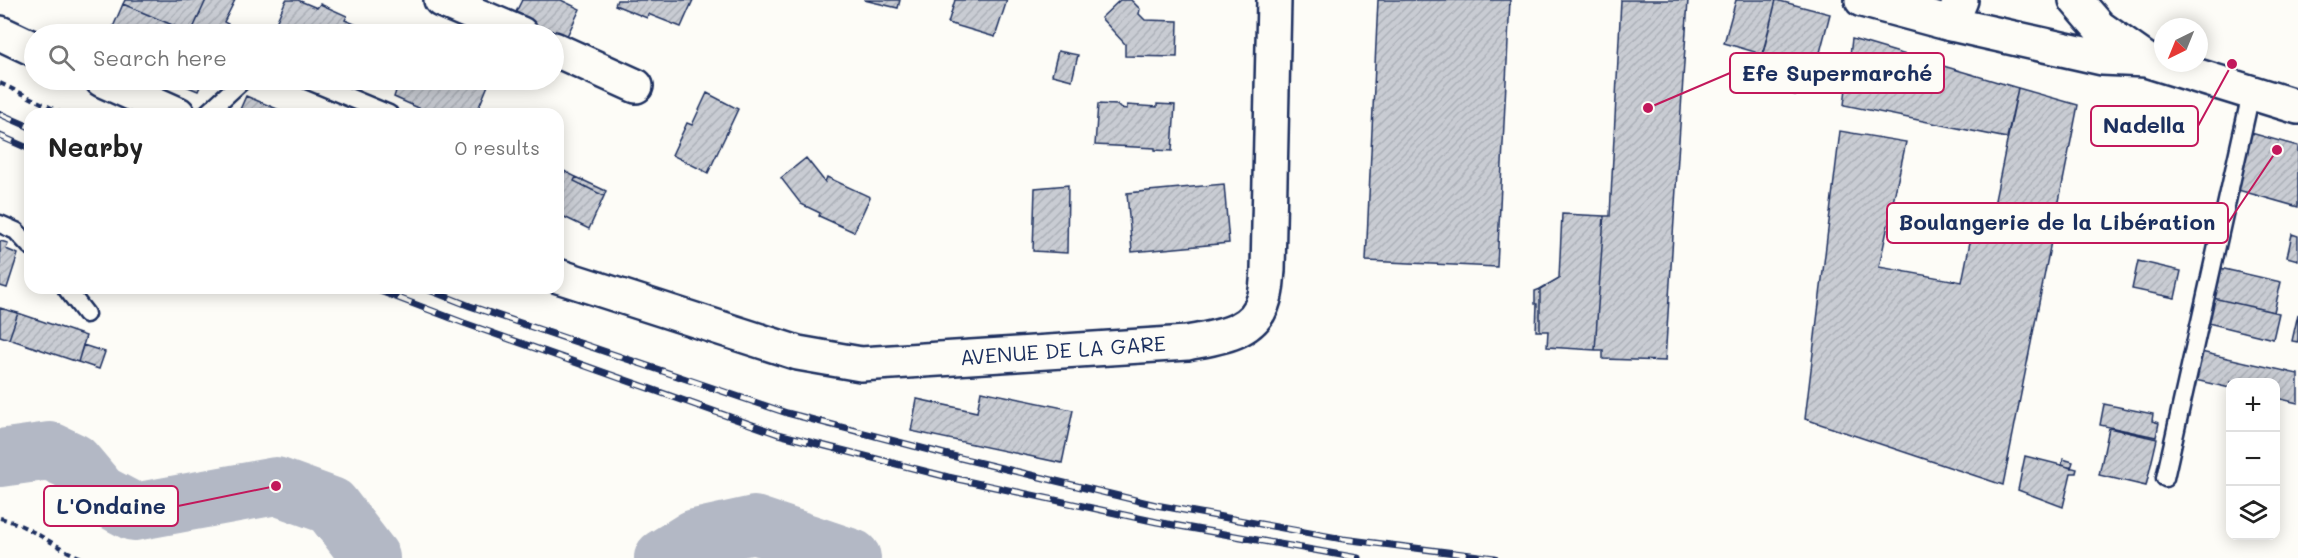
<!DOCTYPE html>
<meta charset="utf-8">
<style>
:root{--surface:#fff;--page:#f2f2f2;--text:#222;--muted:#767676;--line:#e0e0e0}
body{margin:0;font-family:Mali,sans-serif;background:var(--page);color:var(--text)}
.controls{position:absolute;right:18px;bottom:18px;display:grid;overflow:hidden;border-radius:12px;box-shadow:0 3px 15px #0003}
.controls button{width:54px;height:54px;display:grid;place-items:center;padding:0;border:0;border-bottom:2px solid var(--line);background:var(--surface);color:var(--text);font:30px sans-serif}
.compass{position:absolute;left:2154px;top:18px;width:54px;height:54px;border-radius:50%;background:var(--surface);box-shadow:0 3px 15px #0003;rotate:223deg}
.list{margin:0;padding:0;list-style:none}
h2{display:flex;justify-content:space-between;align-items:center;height:78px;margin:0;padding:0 24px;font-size:26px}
h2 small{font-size:20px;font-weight:400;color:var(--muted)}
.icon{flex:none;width:33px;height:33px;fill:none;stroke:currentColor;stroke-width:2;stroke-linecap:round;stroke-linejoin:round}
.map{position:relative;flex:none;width:2298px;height:558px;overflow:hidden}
.search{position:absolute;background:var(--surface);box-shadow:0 3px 15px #0003;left:24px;top:24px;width:540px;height:66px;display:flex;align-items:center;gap:15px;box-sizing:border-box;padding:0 21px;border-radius:33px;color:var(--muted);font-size:22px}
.panel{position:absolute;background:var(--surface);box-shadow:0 3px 15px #0003;left:24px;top:108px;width:540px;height:186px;border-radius:18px}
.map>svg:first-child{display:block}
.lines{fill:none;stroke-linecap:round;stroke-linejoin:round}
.river{stroke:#b3b8c5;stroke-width:58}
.building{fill:url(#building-hatch);stroke:#1b2f5e;stroke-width:1.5}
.lane-casing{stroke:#1b2f5e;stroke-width:21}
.street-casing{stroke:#1b2f5e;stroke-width:38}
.secondary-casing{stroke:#1b2f5e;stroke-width:38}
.path{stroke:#1b2f5e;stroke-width:4;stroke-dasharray:6 4.5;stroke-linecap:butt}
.lane{stroke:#fdfcf7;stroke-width:16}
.street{stroke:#fdfcf7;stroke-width:33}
.secondary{stroke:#fdfcf7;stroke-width:33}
.rail-casing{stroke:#1b2f5e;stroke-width:7}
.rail{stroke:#fdfcf7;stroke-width:4.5;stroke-dasharray:14;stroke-linecap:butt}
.labels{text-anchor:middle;stroke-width:6;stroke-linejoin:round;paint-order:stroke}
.street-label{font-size:21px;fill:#1b2f5e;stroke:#fdfcf7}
.leader{fill:none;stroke:#c2185b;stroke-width:2}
.callout-dot{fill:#c2185b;stroke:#fdfcf7;stroke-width:2}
.callout{fill:#fdfcf7;stroke:#c2185b;stroke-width:2}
.callout-label{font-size:22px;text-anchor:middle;font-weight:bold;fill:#1b2f5e}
</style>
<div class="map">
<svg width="2298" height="558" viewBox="0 0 2298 558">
<defs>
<pattern id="building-hatch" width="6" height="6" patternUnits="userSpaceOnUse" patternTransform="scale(1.5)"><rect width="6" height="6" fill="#c9ccd3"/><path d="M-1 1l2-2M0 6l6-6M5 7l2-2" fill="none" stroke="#acb0b8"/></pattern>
</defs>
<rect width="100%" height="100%" fill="#fdfcf7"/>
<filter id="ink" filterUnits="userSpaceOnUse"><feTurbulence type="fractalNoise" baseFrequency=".0167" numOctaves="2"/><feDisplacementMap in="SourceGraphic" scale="12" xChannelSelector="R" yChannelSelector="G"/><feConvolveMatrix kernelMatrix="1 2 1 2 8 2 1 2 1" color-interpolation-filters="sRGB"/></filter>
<g filter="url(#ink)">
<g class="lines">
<path class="river" d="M0 458 50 451 73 462 100 494 134 512 276 486 331 506 371 558
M663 558 695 538 754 525 852 558"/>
</g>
<path class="building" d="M125 0H206L191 33 123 4Z
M206 0H235L224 22 228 24 223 34 191 33Z
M286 0H298L317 8 320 4 347 16 345 20 378 34H271Z
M522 0H561L580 9 565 40 514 16Z
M617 0H693L681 27 648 14 647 18 615 5Z
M864 0H900L898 8Z
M955 0H1007L995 37 948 23Z
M1120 0H1131L1140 9 1139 14 1145 20 1178 21 1177 57 1125 56V44L1101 18Z
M1378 0H1510L1497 267 1366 261Z
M1621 0H1688L1665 361 1603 359V350H1595L1604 216H1610Z
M1736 0H1776L1760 64 1753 62 1755 52 1724 43Z
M1776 0 1830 14 1816 68 1791 61 1787 77 1759 70Z
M123 4 191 33 110 34Z
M1852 39 2018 88 2007 138 1844 105Z
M1058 51 1078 55 1072 80 1052 75Z
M1771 74 1799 81 1796 95 1770 89Z
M171 80H203L198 91Z
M369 80H482L489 83 476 114H449L444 112 443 114H432L394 97 396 91Z
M2018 88 2078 105 2003 485 1805 419 1840 131 1906 142 1879 267 1962 282 1977 207 1993 210Z
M707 93 738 109 708 173 672 155 687 123 692 125Z
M246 96 289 114H238Z
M1098 104 1117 105 1120 108 1127 109V105L1157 107V104L1175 105 1172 151 1155 150V148L1095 145Z
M2251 133 2298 146V207L2238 190Z
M806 158 825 182 827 177 870 197 854 232 819 216 820 213 801 204 781 178Z
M558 168 576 177 574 181 604 196 589 229 558 214Z
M576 177 606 191 604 196 574 181Z
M1224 184 1229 243 1132 252 1127 193Z
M1068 185 1067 253 1033 251 1035 188Z
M1562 214 1604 216 1595 350 1547 347 1548 331H1540V289L1559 278Z
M2292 234 2298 236V260L2287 257Z
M0 241 8 243 6 249 18 254 7 288 0 286Z
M2138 261 2181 271 2175 298 2132 289Z
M2220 268 2281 282 2274 312 2213 298Z
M1540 289V331H1536L1537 304H1535V291Z
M2213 298 2279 313 2273 339 2208 323Z
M0 308 18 313 9 339 0 336Z
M18 313 86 336 78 362 9 339Z
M2298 314V342L2292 341Z
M83 345 105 352 99 369 78 362Z
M2201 352 2298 374V403L2276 398V382H2230V388L2195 380Z
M981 391 1073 410 1062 463 911 431 917 399 977 412Z
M2104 404 2153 414 2152 421 2159 423 2156 437 2100 425Z
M2109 428 2157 439 2146 486 2099 475Z
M2025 456 2077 469 2076 473H2071L2063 507 2018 490Z
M2063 459 2073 462 2071 468 2062 465Z"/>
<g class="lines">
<g class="lane-casing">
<path id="lane" d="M307 80 389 114
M206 114 243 80
M0 224 16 231 30 246
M66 288 86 314
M2165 478 2251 94"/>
</g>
<g class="street-casing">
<path id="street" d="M441 0 521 34
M1951 24 1961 0
M554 49 636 86"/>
</g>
<g class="secondary-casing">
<path id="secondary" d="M1862 0 1951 24 2102 58 2146 60 2298 107
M2076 0 2099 27 2146 60
M0 33 34 49
M102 80 178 114
M558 276 798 353 861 364 1187 343C1217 337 1255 334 1264 299 1267 290 1267 279 1268 270L1274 0"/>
</g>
<path class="path" d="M0 83 64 114
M0 518C29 525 54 547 82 558"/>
<use href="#lane" class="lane"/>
<use href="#street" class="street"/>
<use href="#secondary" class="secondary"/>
<g class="rail-casing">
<path id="rail" d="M0 114 30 127
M0 136 30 149
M372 288 464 323 778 434 948 477 1157 522 1358 558
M424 288 470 306 787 413 952 456 1156 505 1343 539 1495 558"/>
</g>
<use href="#rail" class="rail"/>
</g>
</g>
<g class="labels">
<g class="street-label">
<text transform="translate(1063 351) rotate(-4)" y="7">AVENUE DE LA GARE</text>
</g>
</g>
<path class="leader" d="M1648 108L1730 73M2232 64L2198 126M2277 150L2228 223M276 486L178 506"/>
<g class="callout-dot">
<circle cx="1648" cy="108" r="6"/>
<circle cx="2232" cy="64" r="6"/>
<circle cx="2277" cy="150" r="6"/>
<circle cx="276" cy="486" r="6"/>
</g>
<g class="callout">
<rect x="1730" y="53" width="214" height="40" rx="6"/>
<rect x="2091" y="106" width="107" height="40" rx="6"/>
<rect x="1887" y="203" width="341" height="40" rx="6"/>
<rect x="44" y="486" width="134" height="40" rx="6"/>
</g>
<g class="callout-label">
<text x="1837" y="81">Efe Supermarché</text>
<text x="2144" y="133">Nadella</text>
<text x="2057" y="230">Boulangerie de la Libération</text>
<text x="111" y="514">L'Ondaine</text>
</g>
</svg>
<div class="controls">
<button>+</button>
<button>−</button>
<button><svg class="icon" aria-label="layers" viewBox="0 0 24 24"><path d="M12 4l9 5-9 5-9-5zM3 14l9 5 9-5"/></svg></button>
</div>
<svg class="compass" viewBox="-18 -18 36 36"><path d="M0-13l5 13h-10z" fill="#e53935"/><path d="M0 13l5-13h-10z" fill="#767676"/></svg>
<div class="search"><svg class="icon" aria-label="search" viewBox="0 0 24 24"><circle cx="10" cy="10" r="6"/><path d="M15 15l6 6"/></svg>Search here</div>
<section class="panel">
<h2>Nearby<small>0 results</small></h2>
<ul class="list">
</ul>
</section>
</div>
